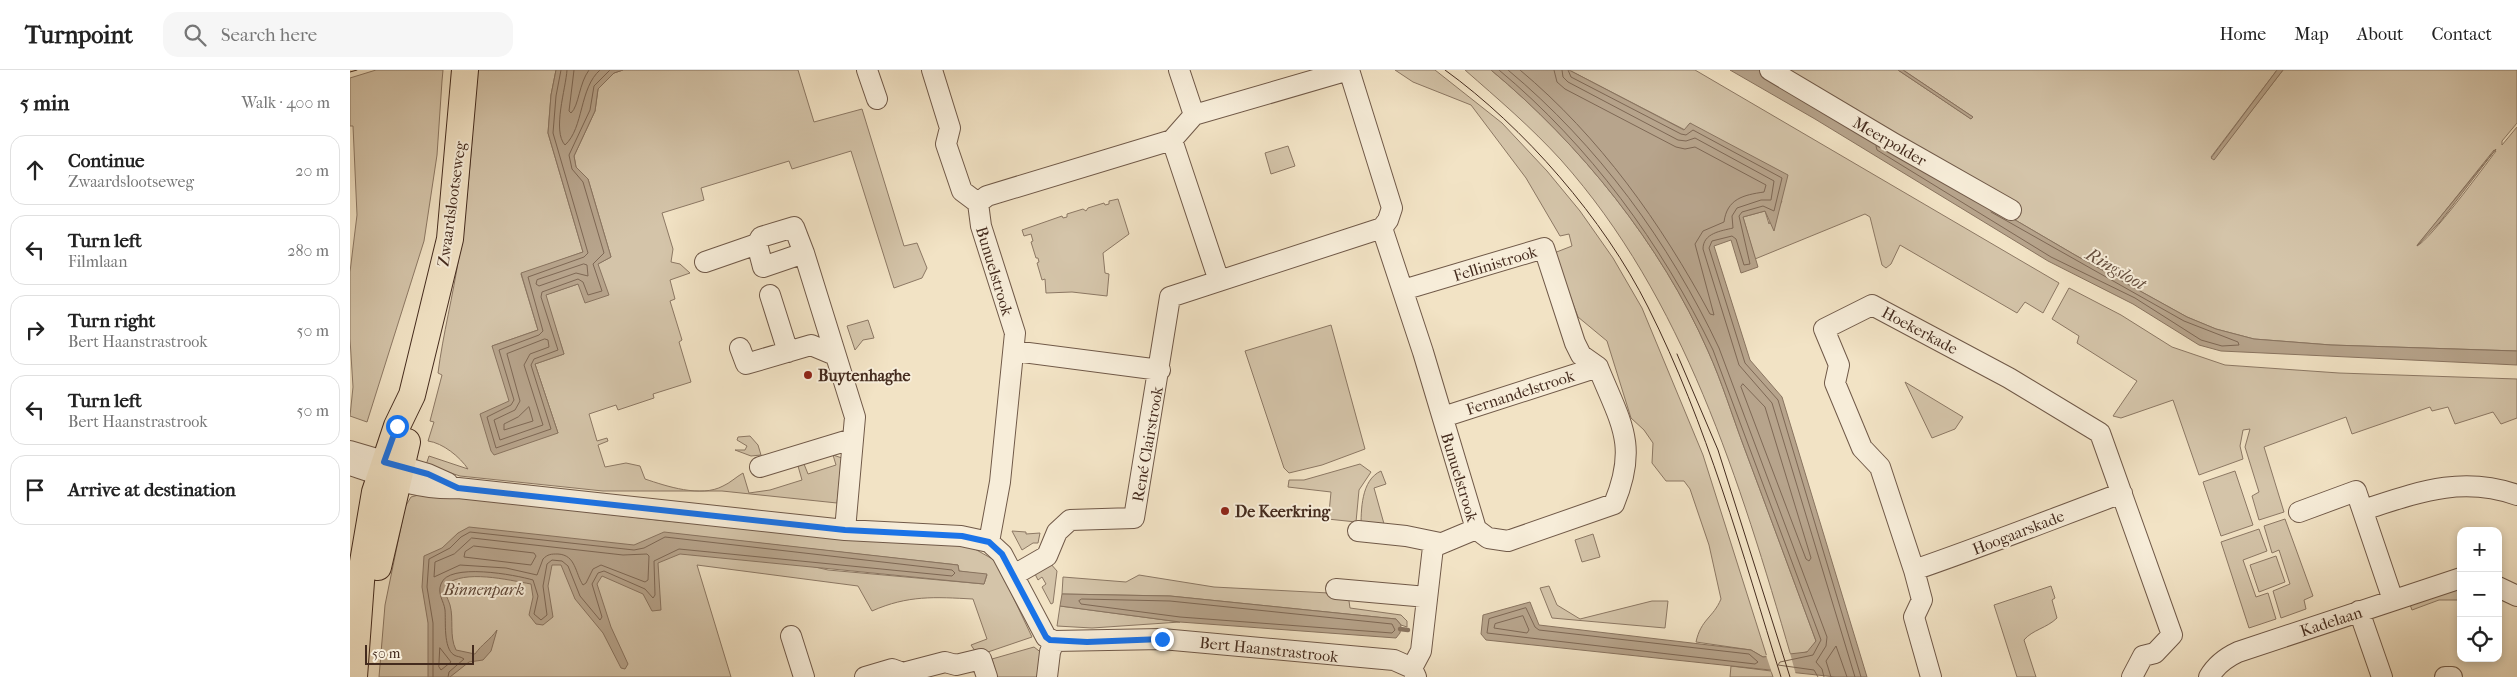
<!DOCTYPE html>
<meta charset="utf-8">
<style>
:root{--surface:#fff;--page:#f6f6f6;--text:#222;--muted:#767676;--line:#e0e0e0}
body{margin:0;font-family:"IM FELL French Canon",serif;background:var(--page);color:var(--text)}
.controls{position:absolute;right:15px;bottom:15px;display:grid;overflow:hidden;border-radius:10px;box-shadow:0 2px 8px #0003}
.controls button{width:45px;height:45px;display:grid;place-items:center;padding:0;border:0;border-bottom:1px solid var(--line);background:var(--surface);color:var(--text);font:25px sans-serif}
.scale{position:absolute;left:15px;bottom:12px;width:109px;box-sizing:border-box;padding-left:5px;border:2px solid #442b1e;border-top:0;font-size:14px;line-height:18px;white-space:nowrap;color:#442b1e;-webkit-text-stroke:4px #f7edd9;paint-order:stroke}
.stop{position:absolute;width:15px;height:15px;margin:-11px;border:4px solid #1a73e8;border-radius:50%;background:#fff}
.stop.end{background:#1a73e8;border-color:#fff;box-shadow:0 1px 5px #0008}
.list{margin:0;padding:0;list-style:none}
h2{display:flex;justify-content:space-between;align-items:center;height:65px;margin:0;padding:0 20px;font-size:21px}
h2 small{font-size:16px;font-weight:400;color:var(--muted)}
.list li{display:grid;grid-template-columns:32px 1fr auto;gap:15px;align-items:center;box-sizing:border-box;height:70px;margin:0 10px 10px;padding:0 10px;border:1px solid var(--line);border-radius:15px}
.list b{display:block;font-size:19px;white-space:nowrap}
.list p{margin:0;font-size:16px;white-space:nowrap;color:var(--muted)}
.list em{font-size:16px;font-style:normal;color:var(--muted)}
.icon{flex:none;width:28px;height:28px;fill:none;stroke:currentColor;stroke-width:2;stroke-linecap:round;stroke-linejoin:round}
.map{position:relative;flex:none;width:2167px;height:607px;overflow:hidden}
header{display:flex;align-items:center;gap:30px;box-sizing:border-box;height:70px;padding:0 25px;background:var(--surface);border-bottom:1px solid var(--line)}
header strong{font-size:24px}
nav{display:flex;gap:28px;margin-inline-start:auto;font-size:18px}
.search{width:350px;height:45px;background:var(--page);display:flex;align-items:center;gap:12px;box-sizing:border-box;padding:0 18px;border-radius:15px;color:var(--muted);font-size:19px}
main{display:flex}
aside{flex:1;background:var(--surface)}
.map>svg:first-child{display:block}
.green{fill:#d4c4a9;stroke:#8c7864;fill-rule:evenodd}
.water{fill:#b7a48c;stroke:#897460}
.pier{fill:#f2e3c5}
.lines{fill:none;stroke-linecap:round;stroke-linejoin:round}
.shore{stroke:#7e6855;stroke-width:1}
.stream{stroke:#897460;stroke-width:4.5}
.minor-casing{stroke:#705948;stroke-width:22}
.major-casing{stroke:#442b1e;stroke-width:28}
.minor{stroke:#f7edd9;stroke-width:20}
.major{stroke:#f2e3c5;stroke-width:26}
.tram{stroke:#442b1e;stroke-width:1}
.route{stroke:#1a73e8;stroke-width:6}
.poi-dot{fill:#8f2418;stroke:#f7edd9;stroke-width:2}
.labels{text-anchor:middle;stroke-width:4;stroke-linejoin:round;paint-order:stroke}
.street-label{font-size:16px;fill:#442b1e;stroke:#f7edd9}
.poi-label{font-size:16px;font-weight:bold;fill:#442b1e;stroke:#f7edd9;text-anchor:start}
.park-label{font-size:16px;font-style:italic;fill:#614a3a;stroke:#f7edd9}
.water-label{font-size:18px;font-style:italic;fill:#664f3f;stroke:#f7edd9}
</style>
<header>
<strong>Turnpoint</strong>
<div class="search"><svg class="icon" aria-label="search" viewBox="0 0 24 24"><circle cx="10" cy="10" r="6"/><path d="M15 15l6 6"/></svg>Search here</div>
<nav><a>Home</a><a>Map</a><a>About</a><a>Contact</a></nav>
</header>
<main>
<aside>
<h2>5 min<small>Walk · 400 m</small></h2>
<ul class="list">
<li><svg class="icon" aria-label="ahead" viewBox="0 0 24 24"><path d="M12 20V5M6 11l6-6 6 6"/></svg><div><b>Continue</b><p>Zwaardslootseweg</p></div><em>20 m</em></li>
<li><svg class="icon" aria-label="left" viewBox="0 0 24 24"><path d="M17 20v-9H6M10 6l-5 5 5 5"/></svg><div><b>Turn left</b><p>Filmlaan</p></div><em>280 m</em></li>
<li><svg class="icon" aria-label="right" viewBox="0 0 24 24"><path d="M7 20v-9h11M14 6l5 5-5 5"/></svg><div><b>Turn right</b><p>Bert Haanstrastrook</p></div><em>50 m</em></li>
<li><svg class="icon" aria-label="left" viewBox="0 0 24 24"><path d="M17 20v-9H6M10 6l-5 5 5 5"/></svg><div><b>Turn left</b><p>Bert Haanstrastrook</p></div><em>50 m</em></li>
<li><svg class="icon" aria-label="arrive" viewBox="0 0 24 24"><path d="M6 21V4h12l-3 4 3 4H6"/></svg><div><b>Arrive at destination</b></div></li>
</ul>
</aside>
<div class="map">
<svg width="2167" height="607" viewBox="0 0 2167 607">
<rect width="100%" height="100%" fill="#f2e3c5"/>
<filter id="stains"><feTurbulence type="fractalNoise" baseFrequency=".004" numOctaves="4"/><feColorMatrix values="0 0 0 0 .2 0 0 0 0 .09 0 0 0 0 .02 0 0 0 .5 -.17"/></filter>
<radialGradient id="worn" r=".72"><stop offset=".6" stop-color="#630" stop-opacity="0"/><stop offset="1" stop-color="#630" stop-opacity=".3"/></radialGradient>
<path class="green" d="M26 0H93L92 11 87 85 74 171 17 352 0 346 3 317 0 269V202L7 145 3 56H0V8Z
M126 0H206L201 25 198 63 233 182 171 204 188 260 142 276 208 363 185 294 214 284 195 225 228 214 248 194 261 187 238 109 226 97 224 86 245 41 248 19 264 3 273 0H448L464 52 512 39 554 176 567 173 577 198 572 208 544 218 501 81 442 99 439 91 351 118 354 130 312 143 323 179 321 192 330 194 340 203 320 210 325 229 320 231 332 270 329 272 341 312 303 324 304 328 268 340 266 335 239 344 247 371 257 368 258 371 248 375 255 397 276 393 290 396 295 409C316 416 351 428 373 416 380 413 386 407 393 403L399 423 420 420 452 410 448 396 454 394 458 404 486 395 483 385 492 388 487 433 372 421H253L110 406 76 395 79 386 118 399C110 387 93 373 78 371L84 352 80 351 92 305 88 303C93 264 103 226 109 186 119 125 123 62 126 0Z
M1045 0H1085L1152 53 1197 101 1230 141 1263 188 1292 238 1353 385 1417 587H1413L1401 580 1346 572C1351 549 1363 548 1371 529L1359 475 1340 419 1334 411H1316L1302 393 1303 373 1294 360 1281 348 1257 271 1228 247 1204 183 1222 176 1219 164 1210 166 1176 108 1121 35 1063 12Z
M1115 0H1141C1230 74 1311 174 1358 281 1372 312 1382 345 1394 377 1418 441 1442 506 1466 571L1460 581 1441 586C1390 412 1334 228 1211 90 1181 57 1148 29 1115 0Z
M1219 0H1345L1709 213 1693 243 1675 232 1667 243 1550 175 1541 194 1536 198 1532 195 1520 147 1515 144 1405 189 1393 147 1415 141 1419 154 1432 131 1340 53 1335 60Z
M1409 0H1548L1621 49 1623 47 1553 0H1927L1861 87 1864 89 1933 0H2167V53L2152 71V75L2167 57V281L1981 275 1904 269 1866 259 1837 247 1725 185ZM2144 80 2146 81C2134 97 2080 170 2067 176Z
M938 76 945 96 921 104 915 83Z
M768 129 779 164 753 183 755 203 759 204 757 226 722 222 696 223 695 209 692 210 687 193 689 192 688 188H686L681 172 683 171 681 164 674 166 672 160 712 146 713 148 717 147V144L733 139 736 141 738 138 754 133 755 135 759 134V131Z
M1719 218 1771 245 1822 277 1875 295 1989 303 2167 309V348L2151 354 2143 342 2105 354 2098 337 2082 341 2080 337 2002 364 1996 347 1914 377 1934 442 1909 450 1902 426 1909 422 1895 377 1900 359 1893 360 1890 376 1893 389 1849 405 1823 330 1771 348 1763 346 1787 311 1727 273 1729 266 1702 249Z
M518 250 524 268 513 270 505 280 497 256Z
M981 255 1015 379 972 395 939 403 934 398 895 281Z
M1555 312 1613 347 1605 359 1582 368Z
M400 366 408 375 411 385 401 386 385 380H395L397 376 387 370 388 367Z
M1010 394 1021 402 1009 420 1006 452 968 448V443H979L981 422 938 417 939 410H954Z
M1031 401 1036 414 1024 418 1036 461 1011 459C1011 440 1011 410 1031 401Z
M1885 401 1903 455 1871 466 1853 412Z
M76 423 316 451 616 474 646 491 682 567 635 583 625 581 621 575 637 569 623 529C585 527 558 525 522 541L508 516 347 495 381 607H29L35 535 55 437 61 427ZM326 464 608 495 609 501 637 505 634 514 478 500Z
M1935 449 1963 526 1954 530 1956 539 1931 548 1923 521 1940 514 1929 480 1922 483 1914 456Z
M1909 459 1917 481 1893 490 1906 527 1918 523 1926 549 1899 558 1871 472Z
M662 461 676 462V464L690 463 688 473H683L672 480Z
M1243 464 1250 487 1232 492 1225 470Z
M1926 486 1935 512 1909 522 1900 495Z
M700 493 707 501 703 533 701 534 692 517 696 514 692 507 688 510 684 502Z
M789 505 864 517 998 524 1000 538 1051 545 1057 551V557L1051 555 1046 549 820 526 712 524 713 507 776 512Z
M2111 515V530H2089L2062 540 2059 532Z
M1199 516 1207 535 1230 549 1302 531H1318L1315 558 1202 548 1190 518Z
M1701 516 1705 528 1702 530 1707 548C1697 558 1682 560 1674 570L1686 607H1667L1644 535Z
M710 536 830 552 742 558 707 556Z
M684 577 693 584 690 607H647L642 589Z
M1381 596 1421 601 1423 607H1380Z"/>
<path class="water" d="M206 0H273L264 3 248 19 245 41 224 86 226 97 238 109 261 187 248 194 259 225 235 233 228 214 196 225 214 284 185 294 208 363 144 385 141 381 130 344 159 331 142 276 188 260 171 203 233 182 198 63 201 25Z
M1141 0H1219L1334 60 1340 53 1438 105 1424 161 1415 141 1393 147 1408 197 1391 203 1381 170 1364 176 1400 290 1432 327 1517 607H1486L1136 570 1131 564 1133 545 1180 532 1189 555 1401 580 1413 587 1457 582 1466 571C1442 506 1418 441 1394 377 1382 345 1372 312 1358 281 1311 174 1230 74 1141 0Z
M1380 0H1409L1725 185 1837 247 1866 259 1904 269 1981 275 2167 281V295L1871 281 1849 275 1783 234 1698 191 1465 49Z
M1548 0H1553L1623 47 1621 49Z
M1927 0H1933L1864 90 1861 88Z
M2146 79 2090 152 2067 176 2068 174Z
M119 457 284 475 314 462 608 495 609 501 637 504 634 514 330 484 308 493 311 540 302 541 293 524 252 506 247 514 261 557 278 594 275 599 271 598 253 563 225 529 211 495H202L198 516 203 547 193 555 186 554 179 545 183 527 181 514C158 510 114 499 96 515 95 526 97 526 100 535 104 549 99 566 106 580L125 584C132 574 140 570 147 560L141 581 133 590 119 592 100 607H78V553L72 517 74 486 92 478 108 463Z
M712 524 820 526 1046 549 1051 555 1050 563 1046 568 830 552 710 536Z"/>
<path class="pier" d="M1440 583 1446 605 1422 603 1416 585Z"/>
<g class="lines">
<path class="shore" d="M211 0 206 26 203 63 238 183 234 187 178 207 193 261 189 265 149 280 164 330 161 335 137 347 146 378 201 359 181 295 184 289 208 280 191 227 192 222 228 209 233 212 238 225 252 221 243 194 254 183 233 112 222 99 219 85 240 40 244 16 260 0
M217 0C216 18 202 61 215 75 234 58 229 18 250 0
M224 0 219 41 221 43C229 36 229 13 239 0
M1149 0C1240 76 1311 173 1363 280L1471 570 1463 585 1430 592 1428 595 1464 600 1468 607
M1158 0C1248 75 1319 172 1369 278L1477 567 1476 576 1466 592 1472 599 1474 607
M1170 0C1250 67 1311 153 1360 244L1364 245 1345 174 1353 161 1374 152C1377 129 1393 125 1414 122L1416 115 1345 77 1335 79 1326 77 1215 19 1207 12 1204 0
M1212 0 1213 7 1218 12 1328 70 1336 71 1345 68 1424 111 1421 130H1411L1387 138 1382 146 1383 158C1371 161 1353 163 1353 179L1389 295 1422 333 1505 607
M1218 0 1221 7 1331 64 1336 65 1343 60 1432 108 1424 141 1413 136 1392 142 1389 146 1400 194 1394 195 1386 169 1382 166 1362 171 1359 178 1395 293 1428 330 1511 607
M1526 76 1527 80 1701 187 1785 228 1851 270 1872 276 1889 275 1888 272 1834 251 1641 142
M234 194 237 195 238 206 226 203 189 216 186 214 187 210Z
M195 269 198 270 199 277 180 284 174 295 193 355 150 370 144 350 165 340 170 331 157 284Z
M1393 314 1415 337 1461 488 1459 491 1456 489 1391 317Z
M179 337 183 351 154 360V354L168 347Z
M122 468 273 485 297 484 299 486 298 510 295 512 251 495 243 499 236 513 233 515C225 503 226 485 208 484 201 484 198 484 193 489L187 505 156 498 110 495 84 507 85 492 104 484Z
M124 476 184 483 186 486 181 495 114 487 115 482Z
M732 529 820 531 1042 554 1045 560 1042 563 830 547 731 534 729 531Z
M1176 538 1185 557 1189 560 1399 584 1408 592 1405 594 1137 563 1139 549Z
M1173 546 1179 560 1177 563 1144 558 1145 554Z
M90 578 101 592 91 600 89 597Z
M83 607V553L77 517 79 489 100 478 111 467 120 462 284 480 294 478 315 467 602 500 605 503 602 506 329 479 304 491 305 525 303 528 295 519 254 501 248 503 242 514 252 547 250 550 230 526 218 496 212 491 202 490 197 494 193 516 197 545 191 550 184 544 188 526 183 510C166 505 98 492 91 514 87 524 94 531 95 540 96 551 93 578 104 585 107 587 110 586 114 589L99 602 98 607
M1481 607 1476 591 1486 576 1497 607"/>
<path class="stream" d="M1050 559 1058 560"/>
<g class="minor-casing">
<path id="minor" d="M517 0 527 29
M582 0 600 58 596 74 612 121 628 133
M829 0 844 45
M1420 0 1543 73 1661 140
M844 45 999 0 1042 138 1038 150 1032 158
M822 70 869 211
M1032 158 1073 282 1126 459 1083 477 1071 581 1062 598
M454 183 413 197 407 174 411 167 444 157 454 183 505 347 495 460
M355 192 407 174
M1053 220 1194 178 1225 273 1231 285 1248 297
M420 225 438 282
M390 278 396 294 461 275 485 285
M664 281 810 300
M1093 347 1248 297
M0 381 78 404 98 413
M0 395C36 407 70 420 108 418L495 460 611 466 639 472 652 484 696 567 704 571 812 569 1044 590 1062 598 1066 607
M410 397 502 369
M2013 440C2066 423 2111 405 2167 425
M1949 442 2006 421 2043 530
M1126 459 1138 468 1158 471 1264 434C1289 374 1270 352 1248 297
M1008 461 1056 466 1090 473
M639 472 650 412 665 263 631 156 628 133 637 126 822 70 844 45
M1564 500C1634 476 1702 449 1772 423
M664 505 697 486 707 462 720 450 784 448 820 227 1032 158
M2148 517 2167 526
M986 519 1077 527
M2009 541 2032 607
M441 566 454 607
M515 607 542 599 553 603 595 592 606 595 631 589 637 607
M697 607 700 582 704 571
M1581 607 1564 547 1572 530 1564 500 1530 397 1512 378 1485 313 1489 295 1474 259 1522 235 1659 308 1750 363 1822 565 1805 583 1793 586 1782 607
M1859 607C1866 595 1875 588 1888 582L2111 508
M2095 607H2102"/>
</g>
<g class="major-casing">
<path id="major" d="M28 497 57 372
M4 607 12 498 25 422 47 356 62 325 100 169 115 0"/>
</g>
<use href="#minor" class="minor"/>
<use href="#major" class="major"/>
<path class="tram" d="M1095 0C1174 57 1254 149 1298 237 1357 354 1392 482 1431 607
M0 2 7 0
M1327 284 1368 380 1440 607"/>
</g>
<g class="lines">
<path class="route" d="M47 356 34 392 78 404 108 418 495 460 612 466 639 472 652 484 696 567 700 570 737 572 812 569"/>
</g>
<g class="poi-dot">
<circle cx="458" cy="305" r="5"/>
<circle cx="875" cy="441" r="5"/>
</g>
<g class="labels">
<g class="street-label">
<text transform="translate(1540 71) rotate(30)" y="6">Meerpolder</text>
<text transform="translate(101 134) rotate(-82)" y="6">Zwaardslootseweg</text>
<text transform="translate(1145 193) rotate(-17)" y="6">Fellinistrook</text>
<text transform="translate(645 201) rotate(73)" y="6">Bunuelstrook</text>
<text transform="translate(1570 260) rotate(28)" y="6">Hoekerkade</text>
<text transform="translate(1170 322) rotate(-18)" y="6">Fernandelstrook</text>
<text transform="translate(797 374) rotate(-80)" y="6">René Clairstrook</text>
<text transform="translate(1110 407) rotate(73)" y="6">Bunuelstrook</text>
<text transform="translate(1668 462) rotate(-21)" y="6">Hoogaarskade</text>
<text transform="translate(1981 551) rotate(-18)" y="6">Kadelaan</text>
<text transform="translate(919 579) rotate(6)" y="6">Bert Haanstrastrook</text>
</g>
<g class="poi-label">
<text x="468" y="311">Buytenhaghe</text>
<text x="885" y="447">De Keerkring</text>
</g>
<g class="park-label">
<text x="134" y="525">Binnenpark</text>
</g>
<g class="water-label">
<text transform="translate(1766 199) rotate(30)" y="6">Ringsloot</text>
</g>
</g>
<rect width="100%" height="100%" filter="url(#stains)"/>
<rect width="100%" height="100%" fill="url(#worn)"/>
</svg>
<div class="controls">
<button>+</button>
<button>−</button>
<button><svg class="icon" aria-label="locate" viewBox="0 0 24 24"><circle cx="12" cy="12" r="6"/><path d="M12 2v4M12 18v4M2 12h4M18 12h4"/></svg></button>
</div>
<div class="scale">50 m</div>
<div class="stop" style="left:47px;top:356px"></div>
<div class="stop end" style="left:812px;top:569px"></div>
</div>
</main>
